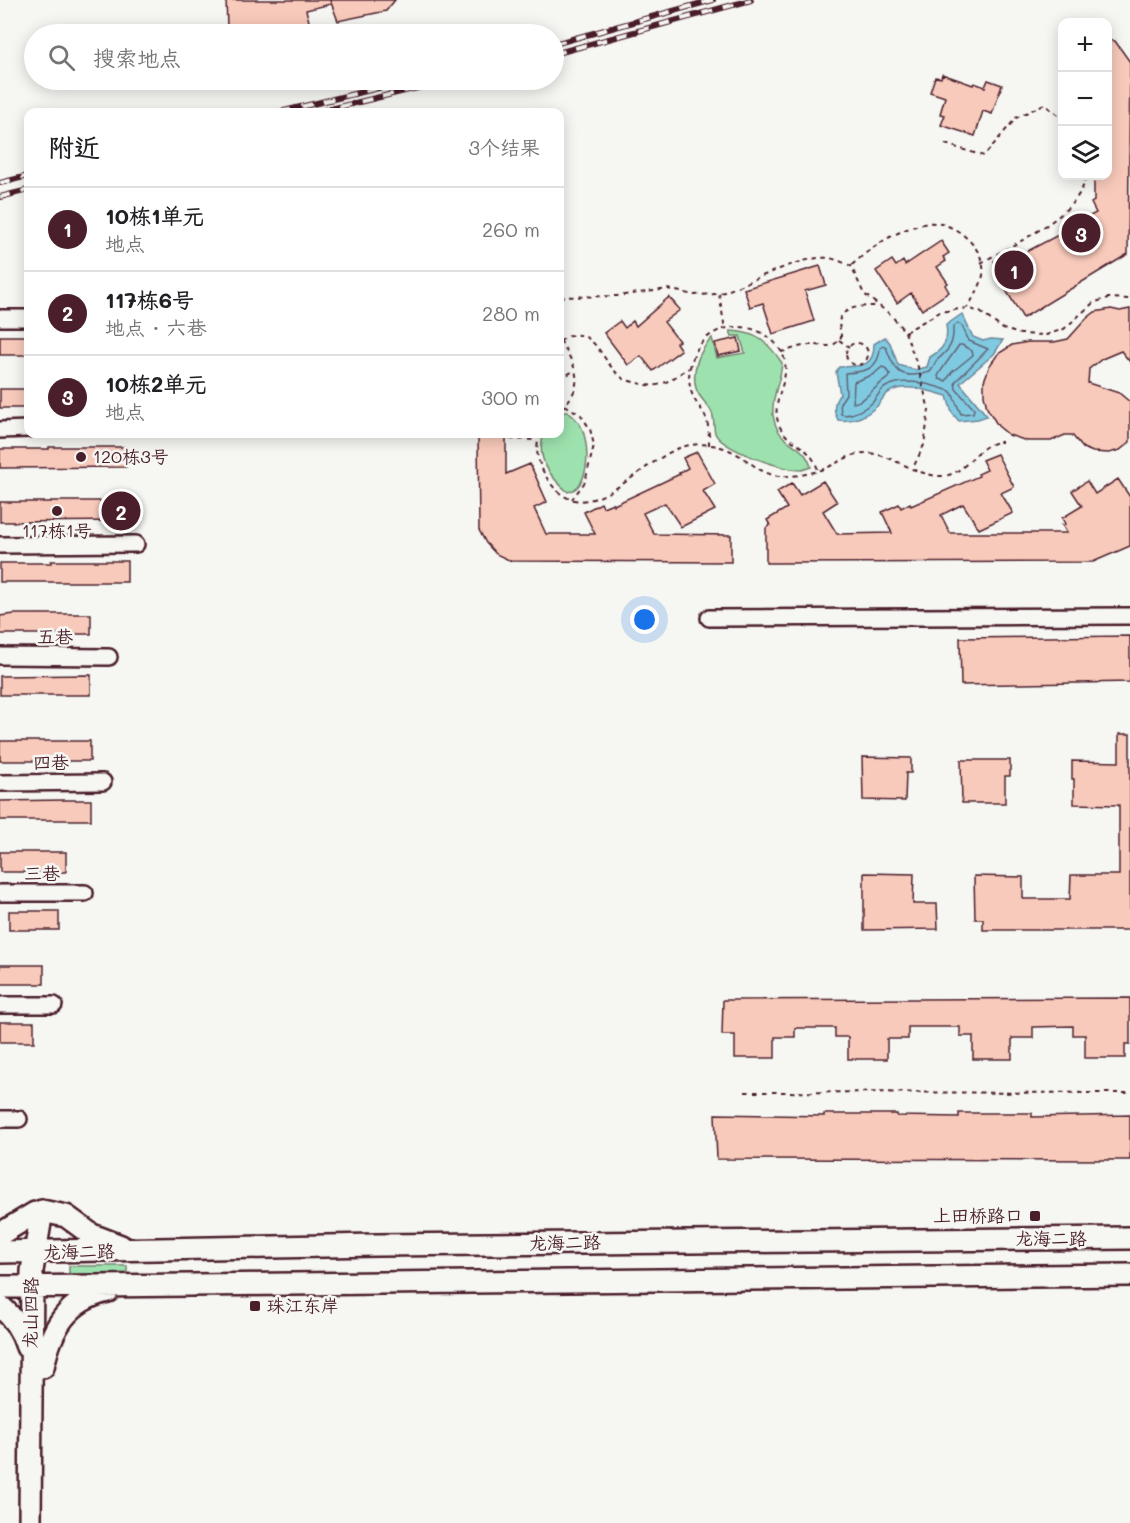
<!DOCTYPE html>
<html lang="zh">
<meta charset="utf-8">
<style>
:root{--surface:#fff;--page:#f2f2f2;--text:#202124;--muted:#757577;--line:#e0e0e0;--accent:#4a1f2b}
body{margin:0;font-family:Mali,"LXGW WenKai TC",sans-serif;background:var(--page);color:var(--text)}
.controls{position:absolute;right:18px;top:18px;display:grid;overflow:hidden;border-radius:12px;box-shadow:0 3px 15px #0003}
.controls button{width:54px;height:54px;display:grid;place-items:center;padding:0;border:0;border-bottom:2px solid var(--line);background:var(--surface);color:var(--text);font:30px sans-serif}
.you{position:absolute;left:645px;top:620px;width:21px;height:21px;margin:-15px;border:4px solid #fff;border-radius:50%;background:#1a73e8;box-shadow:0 0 0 9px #1a73e833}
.badge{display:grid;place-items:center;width:39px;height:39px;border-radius:50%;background:var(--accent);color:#fff;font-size:20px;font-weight:700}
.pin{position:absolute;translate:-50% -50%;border:3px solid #fff;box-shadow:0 2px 6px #0006}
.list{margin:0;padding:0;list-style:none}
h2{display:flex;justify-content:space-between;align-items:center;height:78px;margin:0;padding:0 24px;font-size:26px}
h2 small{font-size:20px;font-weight:400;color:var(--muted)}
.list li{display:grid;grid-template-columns:39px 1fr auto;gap:18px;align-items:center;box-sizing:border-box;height:84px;padding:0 24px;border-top:2px solid var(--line)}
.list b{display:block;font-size:22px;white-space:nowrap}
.list p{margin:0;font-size:20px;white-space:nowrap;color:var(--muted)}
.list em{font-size:20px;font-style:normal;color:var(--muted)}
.icon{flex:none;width:33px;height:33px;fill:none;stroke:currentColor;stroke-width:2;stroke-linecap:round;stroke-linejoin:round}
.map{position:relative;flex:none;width:1130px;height:1523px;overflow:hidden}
.search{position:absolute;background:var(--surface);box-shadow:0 3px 15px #0003;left:24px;top:24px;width:540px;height:66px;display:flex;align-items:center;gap:15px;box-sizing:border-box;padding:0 21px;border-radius:33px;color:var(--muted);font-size:22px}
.panel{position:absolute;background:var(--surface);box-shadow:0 3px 15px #0003;left:24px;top:108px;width:540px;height:330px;border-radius:12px}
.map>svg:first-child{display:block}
.green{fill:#9de2ae;stroke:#74806c;stroke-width:1.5}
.water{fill:#80cae1;stroke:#6a8698;stroke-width:1.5}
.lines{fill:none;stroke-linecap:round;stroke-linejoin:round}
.shore{stroke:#606374;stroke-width:1.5}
.building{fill:#f8cabb;stroke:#4a1f2b;stroke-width:1.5}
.street-casing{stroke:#4a1f2b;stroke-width:20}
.secondary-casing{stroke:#4a1f2b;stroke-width:26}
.path{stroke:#4a1f2b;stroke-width:2;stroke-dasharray:4.5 4.5;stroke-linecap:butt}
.street{stroke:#f6f6f2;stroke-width:15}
.secondary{stroke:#f6f6f2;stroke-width:21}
.rail-casing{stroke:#4a1f2b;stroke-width:6}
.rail{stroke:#f6f6f2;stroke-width:4;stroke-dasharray:11;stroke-linecap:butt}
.poi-dot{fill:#4a1f2b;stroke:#f6f6f2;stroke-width:2}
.labels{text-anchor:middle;stroke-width:5;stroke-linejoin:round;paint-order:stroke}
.poi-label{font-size:18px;fill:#4a1f2b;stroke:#f6f6f2;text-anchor:start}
.street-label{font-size:18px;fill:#4a1f2b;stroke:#f6f6f2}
</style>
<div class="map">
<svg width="1130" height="1523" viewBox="0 0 1130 1523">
<rect width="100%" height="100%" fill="#f6f6f2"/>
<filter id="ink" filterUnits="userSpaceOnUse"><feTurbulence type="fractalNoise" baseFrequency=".0167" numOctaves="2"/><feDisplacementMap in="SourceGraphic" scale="12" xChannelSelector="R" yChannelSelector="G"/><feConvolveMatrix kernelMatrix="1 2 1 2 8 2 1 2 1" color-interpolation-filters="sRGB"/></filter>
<g filter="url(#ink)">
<path class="green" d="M730 331C757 332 768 342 782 363 781 381 771 396 773 415 778 448 804 440 811 467 808 468 805 469 802 470 785 471 721 449 715 433 713 426 715 417 711 411 707 403 698 397 696 388 691 369 700 350 712 338L717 358 745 353 740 336H732Z
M562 412H568C572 415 576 419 579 423 590 439 592 487 568 492 550 477 535 457 544 434H560V414Z
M69 1266H127V1276H69Z"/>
<path class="water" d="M962 314 973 337 983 341 991 339 1003 340 994 354 960 383 987 416 978 419 959 421 952 413 947 396C930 391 905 382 888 393 883 396 880 404 876 407 865 417 852 422 838 420 833 410 833 403 840 394L836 372 839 367C859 366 874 369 874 344L885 337 890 343 898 365 914 370 927 367 930 357C944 349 949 340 946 325Z"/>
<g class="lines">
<path class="shore" d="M958 323 962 326 969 341 988 349 955 382 956 389 974 409 973 413 961 414 952 393 950 391C931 384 903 376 884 388 879 392 876 399 872 403 864 409 851 417 841 414L840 403 846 394 845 373C862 372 879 371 880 348L883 346 886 347C895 373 901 380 930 372 933 369 934 364 937 360 949 350 954 344 953 327Z
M959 345H962L972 351 973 355 952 372 946 381 939 379 938 376C944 365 952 356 959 345Z
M882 367 885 368 890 375 889 378C875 384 868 401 853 403L854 382 874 374Z"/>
</g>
<path class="building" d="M226 0H330L331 4 306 10 311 29 291 34H236L227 25Z
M330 0H395L386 11 338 21Z
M1107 40 1115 41 1130 62 1128 254 1023 318 1001 282 1005 279 994 261 1011 252 1013 256 1023 251 1024 253 1089 219 1088 217 1096 213 1091 203 1094 201V176H1107Z
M942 74 973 85 974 83 985 87 988 80 1002 85 992 114 983 111 975 136 941 125 945 115 940 114 945 97 930 92 935 77 941 78Z
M941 241 949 253 943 257 946 261 937 267 948 283 945 285 949 292 922 310 911 293 897 303 876 271 892 260 896 266 903 261 905 265Z
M820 266 826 285 805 291 814 321 773 334 763 303 750 307 744 289Z
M669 297 680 310 664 322 679 341 676 343 681 350 653 371 641 356 628 365 604 333 620 321 625 328 633 321 636 326Z
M1111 309 1120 311 1130 309V362L1121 351 1102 359 1089 369 1088 383 1119 393 1130 402V442L1120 450 1109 453 1093 452 1083 448 1072 435H1065L1051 441H1027L1009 435 998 426 987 408 984 395V381L990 365 998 354 1012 345 1028 342H1054L1068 339 1086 319 1095 312Z
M0 336H28V355H0Z
M738 338 741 351 718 356 715 343Z
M0 389H28V408H0Z
M478 434H506V474L530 464 547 502 534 508 546 534H595L584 512 601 503 603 507 613 503 614 505 680 474 679 473 688 468 683 458 697 452 715 484 703 491 715 510 681 527 665 503 643 513 654 534 731 535V562L511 561 496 554 486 543 479 530Z
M49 447H125L126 467 0 468V449H49Z
M997 454 1014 487 1001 493 1013 513 979 529 963 504 941 515 950 533H1067L1062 525 1065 524 1062 518 1082 506 1072 491 1087 481 1095 494 1118 479 1130 497V546L1093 562 766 563V528L770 525 767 520 787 508 777 492 792 483 800 495 823 481 837 502 823 511 837 534 892 533 882 512 899 504 901 508 910 503 911 506 979 476 978 474 987 470 982 460Z
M51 501H127L128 521 0 522V502H51Z
M51 561H127V582H0V563H51Z
M15 614H91V634H0V616Z
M1130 636V682L961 685 960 638Z
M91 675V695H0V676Z
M1119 734H1130V930H983V919H975L974 876 1023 877V899H1070L1071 875H1119V805L1074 804V779H1072V761L1119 762Z
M0 741H90V761H0Z
M862 757 911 758V773H906L905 801 863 800Z
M961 760H1010V776H1005V803H962Z
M65 800H91V820H0V801Z
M0 852H66V872H0Z
M864 873 914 874 913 904H937L938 929 864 930Z
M9 911H59V930H9Z
M0 965H44V984H0Z
M1130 998V1044H1125V1058H1085V1035H1073V1026L1033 1027V1038H1012V1059H973V1036H960V1027H908V1039H887V1059H848V1037H835V1028H795V1037H775V1058H735V1035H722L723 1000Z
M0 1022H34V1042H0Z
M959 1113H1032V1117L1130 1115V1160L717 1159 715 1114 824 1116V1114H897V1116L959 1117Z"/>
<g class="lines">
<g class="street-casing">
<path id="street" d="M0 318H28
M0 430 28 429
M0 545 136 544
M709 618 1130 616
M0 656 109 657
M0 783 103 782
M0 893H85
M0 1005H54
M0 1119H19"/>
</g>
<g class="secondary-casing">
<path id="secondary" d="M0 1234 35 1213 42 1211 66 1216 92 1235 121 1246
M0 1252 377 1245 1130 1238
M0 1287 1130 1275
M0 1306C13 1317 22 1330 27 1347
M43 1367C51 1329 67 1300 108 1291
M30 1523 32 1271 42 1211"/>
</g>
<path class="path" d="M945 144 984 156 1016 118 1044 104 1062 118
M981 263C1013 244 1080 216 1086 176
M852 265C872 246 900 228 928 223 954 220 987 249 983 275 981 287 973 298 967 308
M719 294 725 329
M560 297 617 296 668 289 694 295 719 294C744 285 804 254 829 258 836 259 844 263 851 266L864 294 891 315 905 332 918 367 929 410 924 445 912 470
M905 332 940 312 967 308 980 312 1003 329 1020 334 1046 335 1064 329 1093 303 1108 298 1130 299
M560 340C576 368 587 384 560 410
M839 340 849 347
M560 341C594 318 601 365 624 379 628 381 634 382 638 383 645 385 653 387 661 384 671 381 680 373 689 368
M846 354a11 11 0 1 1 22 0a11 11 0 1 1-22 0Z
M781 352C791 350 801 345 810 345 824 344 832 351 841 337 841 331 839 327 839 322 842 305 866 306 878 306
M560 379 575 370
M565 405 581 415 590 429 594 445 585 482 572 499
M540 434C536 446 536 457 542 469 582 550 643 451 691 445 703 443 720 445 731 451 749 459 759 474 779 476 794 477 810 474 824 469 839 463 850 453 866 453 892 454 914 475 940 476 967 477 975 442 1002 442
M510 439 537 440
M709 445C709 436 709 426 706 418 704 412 700 408 696 402 688 389 687 372 693 358 706 319 761 317 781 351 796 377 767 400 780 427 790 446 810 444 818 470
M745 1092 1130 1093"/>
<use href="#street" class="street"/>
<use href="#secondary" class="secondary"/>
<g class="rail-casing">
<path id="rail" d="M554 44 713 0
M554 54 751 0
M280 112 411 80
M318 112 450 80
M0 183 28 176
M0 197 28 190"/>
</g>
<use href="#rail" class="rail"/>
</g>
</g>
<g class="poi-dot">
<circle cx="81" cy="457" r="6"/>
<circle cx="57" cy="511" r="6"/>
<rect x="1029" y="1210" width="12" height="12" rx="3"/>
<rect x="249" y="1300" width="12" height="12" rx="3"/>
</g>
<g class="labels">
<g class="poi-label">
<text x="93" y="463">120栋3号</text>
<text x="57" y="537" text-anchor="middle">117栋1号</text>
<text x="1023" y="1222" text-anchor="end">上田桥路口</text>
<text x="267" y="1312">珠江东岸</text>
</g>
<g class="street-label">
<text transform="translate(55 637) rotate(1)" y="6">五巷</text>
<text x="51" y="769">四巷</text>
<text x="42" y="880">三巷</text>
<text x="1051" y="1245">龙海二路</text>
<text transform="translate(565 1243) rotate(-1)" y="6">龙海二路</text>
<text transform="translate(79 1252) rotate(-1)" y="6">龙海二路</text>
<text transform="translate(31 1313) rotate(-89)" y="6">龙山四路</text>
</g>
</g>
</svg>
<div class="controls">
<button>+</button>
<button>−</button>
<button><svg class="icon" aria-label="layers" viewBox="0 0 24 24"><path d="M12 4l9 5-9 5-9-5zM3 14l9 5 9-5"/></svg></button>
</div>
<div class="you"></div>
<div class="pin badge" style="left:1014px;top:270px">1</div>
<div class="pin badge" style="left:121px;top:511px">2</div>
<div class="pin badge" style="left:1081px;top:233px">3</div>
<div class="search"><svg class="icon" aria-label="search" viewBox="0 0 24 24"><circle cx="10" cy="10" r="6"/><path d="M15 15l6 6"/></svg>搜索地点</div>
<section class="panel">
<h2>附近<small>3个结果</small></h2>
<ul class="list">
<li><span class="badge">1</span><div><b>10栋1单元</b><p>地点</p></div><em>260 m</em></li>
<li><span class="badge">2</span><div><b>117栋6号</b><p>地点 · 六巷</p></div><em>280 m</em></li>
<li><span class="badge">3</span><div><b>10栋2单元</b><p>地点</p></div><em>300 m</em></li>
</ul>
</section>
</div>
